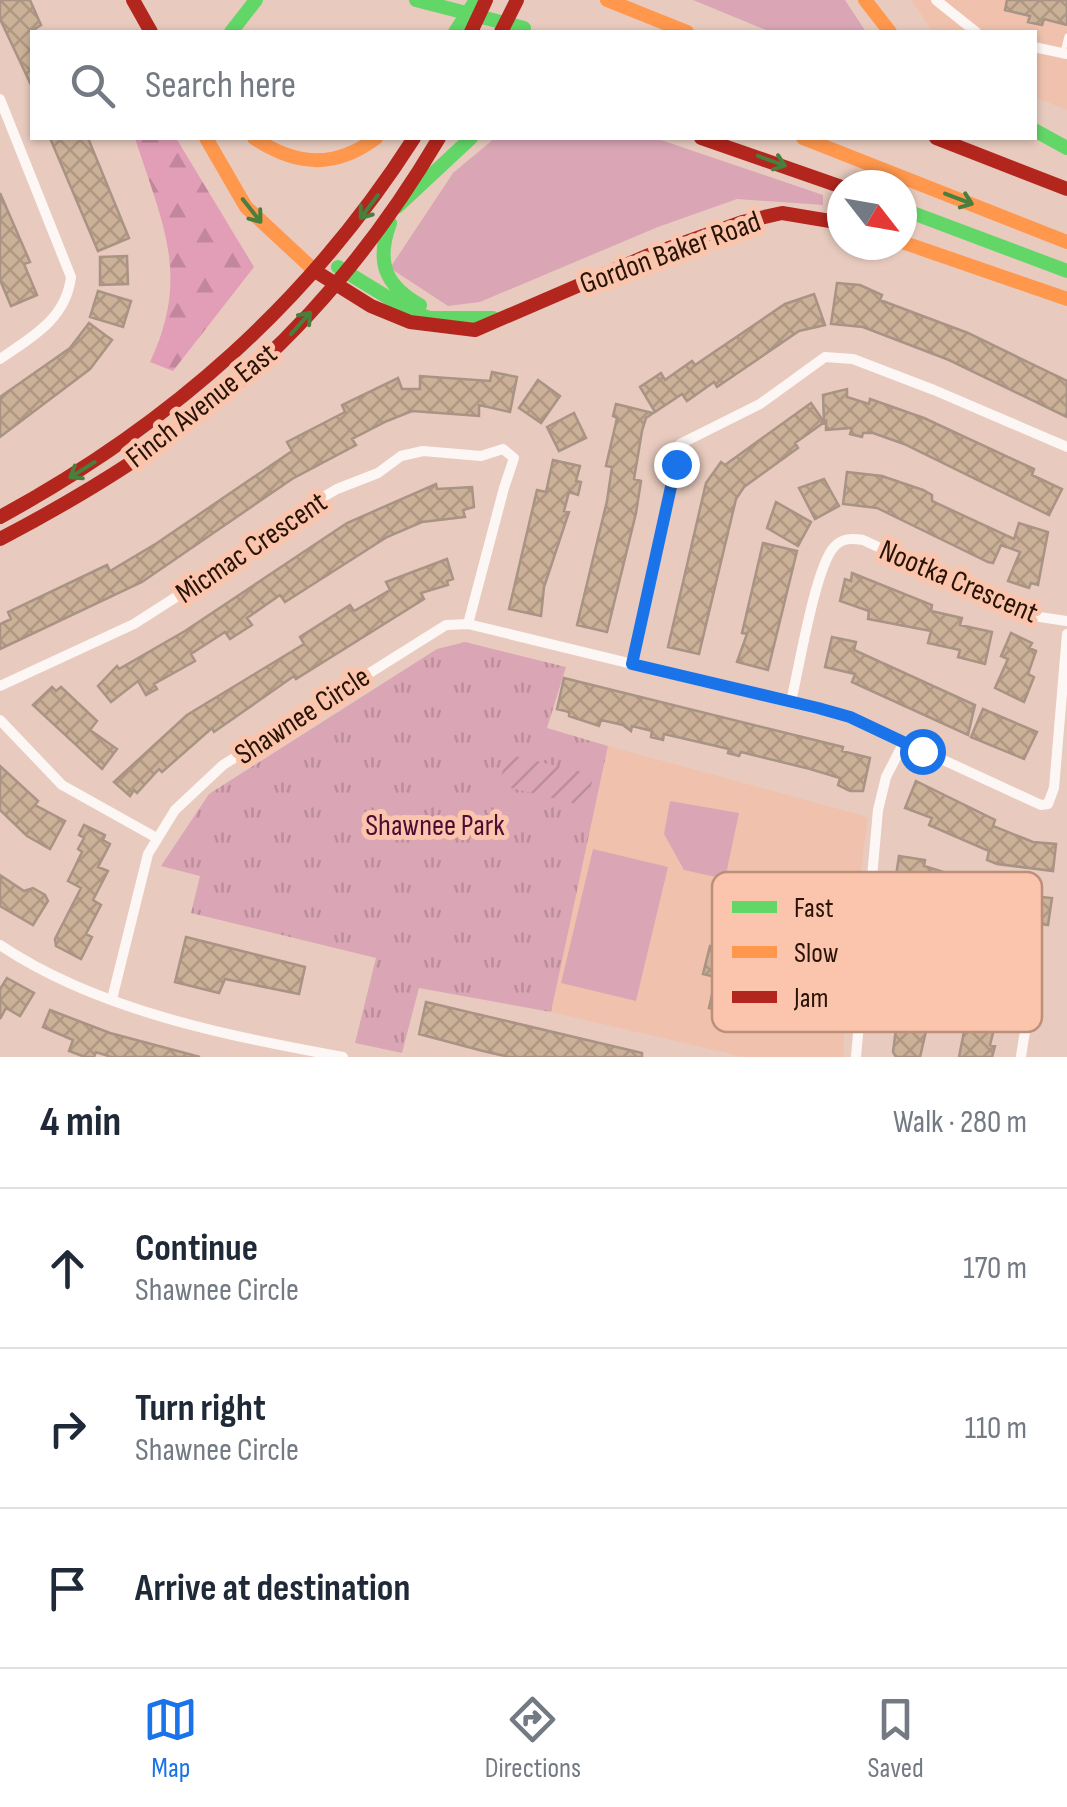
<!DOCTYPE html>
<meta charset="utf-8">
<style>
:root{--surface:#fff;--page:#f6f6f7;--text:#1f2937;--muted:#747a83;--line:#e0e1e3;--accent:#1a73e8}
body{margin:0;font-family:"Sofia Sans Condensed",sans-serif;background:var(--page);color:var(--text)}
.compass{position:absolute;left:827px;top:170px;width:90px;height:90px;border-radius:50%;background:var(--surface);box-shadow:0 2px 8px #0004;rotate:121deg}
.stop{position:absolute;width:30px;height:30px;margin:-22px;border:8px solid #1a73e8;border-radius:50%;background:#fff}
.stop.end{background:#1a73e8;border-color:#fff;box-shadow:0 2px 10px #0008}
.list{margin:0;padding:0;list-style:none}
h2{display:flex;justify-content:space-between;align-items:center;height:130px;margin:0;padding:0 40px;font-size:42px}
h2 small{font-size:32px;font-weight:400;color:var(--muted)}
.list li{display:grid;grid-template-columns:65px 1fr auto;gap:30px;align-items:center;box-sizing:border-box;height:160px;padding:0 40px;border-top:2px solid var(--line)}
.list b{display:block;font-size:38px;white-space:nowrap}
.list p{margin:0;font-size:32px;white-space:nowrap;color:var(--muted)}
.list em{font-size:32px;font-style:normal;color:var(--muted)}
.icon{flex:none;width:55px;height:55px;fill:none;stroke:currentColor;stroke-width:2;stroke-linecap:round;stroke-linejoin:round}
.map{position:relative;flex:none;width:1067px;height:1057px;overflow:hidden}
.search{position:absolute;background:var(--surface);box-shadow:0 2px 8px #0004;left:30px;right:30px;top:30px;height:110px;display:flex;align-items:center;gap:25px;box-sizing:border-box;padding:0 35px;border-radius:0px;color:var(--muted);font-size:38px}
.sheet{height:610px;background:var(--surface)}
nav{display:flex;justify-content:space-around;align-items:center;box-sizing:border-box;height:140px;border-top:2px solid var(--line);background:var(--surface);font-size:28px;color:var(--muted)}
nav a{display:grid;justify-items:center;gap:5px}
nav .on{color:var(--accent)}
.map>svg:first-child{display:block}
.built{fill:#f0c2ad}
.grass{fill:#daa6b5}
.forest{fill:url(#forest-firs)}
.park{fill:url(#park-tufts)}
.garden{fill:url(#garden-furrows)}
.building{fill:url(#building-cross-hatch);stroke:#a89384;stroke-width:2.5}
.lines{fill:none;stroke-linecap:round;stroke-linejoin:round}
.lane{stroke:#fcf7f5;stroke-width:5}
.street{stroke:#fcf7f5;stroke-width:10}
.fast{stroke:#63d668;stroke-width:14}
.slow{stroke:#ff974d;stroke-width:14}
.jam{stroke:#b3261e;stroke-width:14}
.oneway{stroke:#497e3c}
.route{stroke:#1a73e8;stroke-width:12}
.labels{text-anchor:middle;stroke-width:10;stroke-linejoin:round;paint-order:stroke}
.street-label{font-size:30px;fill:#291206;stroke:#fac5ac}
.park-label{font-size:30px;fill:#4b0d34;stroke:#fac5ac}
.key{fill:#fac5ac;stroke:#bb8f7a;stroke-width:2.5}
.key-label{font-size:28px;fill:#291206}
</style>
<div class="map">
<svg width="1067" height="1057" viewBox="0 0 1067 1057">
<defs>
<pattern id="forest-firs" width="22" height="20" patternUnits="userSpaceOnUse" patternTransform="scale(2.5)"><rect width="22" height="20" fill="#e29eb7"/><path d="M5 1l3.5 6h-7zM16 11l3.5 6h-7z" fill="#c2879c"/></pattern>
<pattern id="park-tufts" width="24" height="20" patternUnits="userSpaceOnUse" patternTransform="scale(2.5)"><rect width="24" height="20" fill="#daa6b5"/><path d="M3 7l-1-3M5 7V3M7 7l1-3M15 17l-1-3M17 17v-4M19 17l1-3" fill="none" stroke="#bb8e9a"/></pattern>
<pattern id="garden-furrows" width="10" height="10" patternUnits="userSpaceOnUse" patternTransform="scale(2.5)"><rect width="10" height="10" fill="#daa6b5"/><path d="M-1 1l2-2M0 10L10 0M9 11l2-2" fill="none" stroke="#bb8e9a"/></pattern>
<pattern id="building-cross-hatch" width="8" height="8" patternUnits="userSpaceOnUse" patternTransform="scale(2.5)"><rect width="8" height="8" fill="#ccb199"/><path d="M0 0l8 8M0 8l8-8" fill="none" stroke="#af9782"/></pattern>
</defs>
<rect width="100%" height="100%" fill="#e8cbbe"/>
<path class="built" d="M911 0H1067V110L1035 97 1034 32H933Z
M608 746 868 817 847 976 843 1057H744L551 1012Z"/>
<path class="grass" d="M693 0H845L866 32H771Z
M495 138H655L823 195V205L737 199 658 227 480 302 448 306 390 268 453 173Z
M670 801 739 813 725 879 684 870 664 834Z
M593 849 668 867 636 1001 561 983Z"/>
<path class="forest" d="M135 138H176L254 267 173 371 150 362C191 275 162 223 135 138Z"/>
<path class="park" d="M465 642 566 667 547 728 608 746 551 1012 419 988 402 1053 355 1043 376 958 191 913 200 876 161 866 209 794 437 649Z"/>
<path class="garden" d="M507 754 594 775 585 806 499 785Z"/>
<path class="building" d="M0 0H30L41 25 32 31V87L0 19Z
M1007 0H1067V25L1044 19 1042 25 1028 22 1030 16 1005 10Z
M50 138H88L129 238 98 251Z
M0 193 30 262 24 264 37 295 11 306 0 280Z
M127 256 128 284 100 285V257Z
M837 283 860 285 882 295 880 300 968 333 1067 381V417L949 360 863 327 831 324Z
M98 291 131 301 123 327 90 317Z
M814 294 825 325 799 331 717 387 714 382 687 401 682 394 655 412 640 387 661 373 665 380 692 361 695 365 785 304Z
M89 323 112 340 90 369 0 437V397L70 348Z
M492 372 517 377 510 412 479 405V416L412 411 387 421 352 439 356 445 292 479 142 582 0 649V624L11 619 8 612 107 565 110 571 157 543 292 451 287 442 345 412 342 405 398 378 402 389H420V376L490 381Z
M538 380 560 396 541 423 519 408Z
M847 389V397L869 404 870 399 924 418 1034 469 1032 475 1062 489 1049 515 904 444 873 433H863L862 437 850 434 852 428 826 430V421L795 443 798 448 744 487 736 499 699 654 668 647 706 483 721 462 725 465 811 403 824 422 823 395Z
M616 404 653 413 646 418 642 431 634 479 641 481 636 513 607 632 577 625 607 501 612 467 606 466 617 418 613 416Z
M574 413 586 438 559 451 547 427Z
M553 460 580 466 576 481 581 482 578 495 569 492 564 511 569 512 544 587 541 616 509 609 537 490 546 492Z
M847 472 882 476 923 490 932 495V501L1014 539 1019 523 1048 532 1038 585 1031 583 1029 588 1008 581 1020 552 1001 545 993 563 988 562 877 508 843 504Z
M824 479 839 506 815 519 799 488Z
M436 484 437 489 472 487 474 507 463 510 465 517 422 522 387 537 285 602 280 595 247 618 252 625 230 639 225 632 191 654 195 661 154 684 157 689 146 695 138 681 111 702 98 686 117 666 119 669 185 631 347 523Z
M776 502 811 522 798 546 767 528Z
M763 543 797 551 768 670 737 662 747 634 742 633Z
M447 559 453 579 447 581 448 585 421 593 424 599 296 679 294 676 214 732 212 728 162 772 159 769 137 793 134 790 130 796 114 782 187 715 304 644 300 637 350 605 354 611 390 590 386 582Z
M852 573 932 605 931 611 962 618 960 625 992 632 985 664 958 657 960 650 928 643 931 631 868 619 869 611 840 601 845 579 851 581Z
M1011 633 1032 643 1029 648 1036 651 1028 674 1034 677 1024 702 995 688 1008 659 1001 656Z
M832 637 856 642 854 650 975 705 968 735 852 682 855 674 825 667Z
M564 678 843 747 842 751 870 758 863 791H850L838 785 840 778 810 769 741 752 739 756 728 753 729 749 664 734 663 740 651 737 652 731 632 726 631 731 623 725 601 720 599 726 569 716V712L557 709Z
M52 687 56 691 61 687 97 721 90 730 117 749 102 769 33 705Z
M983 709 1037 732 1024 759 971 737Z
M0 766 38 801 35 805 65 821 50 849 27 836 0 810Z
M916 781 995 820 993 826 1033 842 1056 844 1053 871 997 864 987 860 989 851 929 825 932 818 905 808Z
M84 825 105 835 103 840 110 844 98 867 108 871 93 900 101 905 86 934 92 937 81 959 56 946 55 939 81 888 68 881 82 852 78 849 84 838 79 835Z
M899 856 925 860 924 866 986 885 985 891 1052 898 1048 925 1014 920 1013 928 986 923 987 917 955 910 956 905 936 903 924 898 925 894 894 889Z
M0 875 24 891 33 888 45 895 48 901 33 925 0 906Z
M730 918 808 940 791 1028 709 1008 716 977 703 974 710 946 723 949Z
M186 937 305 967 299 994 225 979 219 993 175 982Z
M900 950 928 957 922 984 932 987 928 1000 933 1001 920 1057H896L893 1052 903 974 895 973Z
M967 974 994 978 990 1011 998 1013 990 1045 995 1046 992 1057H959L970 1001 961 999Z
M7 978 34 993 20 1016 6 1008 0 1019V989Z
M426 1002 642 1053V1057H509L483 1051 419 1034Z
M50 1010 110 1033 200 1057H111L96 1052 94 1057H85L69 1051 73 1040 43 1027Z"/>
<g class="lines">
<path class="lane" d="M1063 52 1067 36"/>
<path class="street" d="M936 0 976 32
M1034 47 1067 54
M0 99 71 277C66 319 32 337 0 359
M632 663 680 444 760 404 825 357 853 359 934 390 1067 447
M0 686 134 624 243 554 299 511 337 489 378 473 401 456 423 451 481 456 503 449 514 458 504 488 468 624
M791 701C799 669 815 568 834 547 842 538 852 538 863 540L1026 615 1067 621
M0 720 62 785 155 837
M867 921 905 924 991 959 1032 963C1036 984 1024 1031 1021 1057
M0 945C98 1011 229 1036 343 1057
M112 999 148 854 175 810 223 765 446 625 468 624 850 717 1041 805 1048 804 1054 788 1067 634
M856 1057 878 810 886 777 904 742"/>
<path class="fast" d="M416 0 524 28
M231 32 256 0
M455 32 476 0
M1034 130 1067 148
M397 207 471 138
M902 209 1067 271
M390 223C376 261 384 285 420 305
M338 267 410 311 430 318H493"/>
<path class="slow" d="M607 0 687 32
M865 0 890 32
M206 138 246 207 315 271
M254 138C296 166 335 169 376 138
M803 138 1067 242
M902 242 1067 299"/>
<path class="jam" d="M133 0 151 32
M471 32 486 0
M501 32 517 0
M701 138 842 187
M936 138 1067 189
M315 271 371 306 410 322 475 330 649 255 742 222 782 213 842 223
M0 517C171 424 309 302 414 138
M0 539C195 437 326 329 439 138"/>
</g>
<defs><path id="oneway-shaft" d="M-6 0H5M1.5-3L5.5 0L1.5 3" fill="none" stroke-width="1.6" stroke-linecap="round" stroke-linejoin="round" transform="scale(2.5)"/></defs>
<g class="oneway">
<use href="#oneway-shaft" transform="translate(772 161) rotate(20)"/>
<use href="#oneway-shaft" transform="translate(959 199) rotate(21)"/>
<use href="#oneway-shaft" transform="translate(369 207) rotate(127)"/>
<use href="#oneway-shaft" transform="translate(252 211) rotate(52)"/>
<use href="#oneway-shaft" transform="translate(301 323) rotate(-48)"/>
<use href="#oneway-shaft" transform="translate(82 470) rotate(148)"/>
</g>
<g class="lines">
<path class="route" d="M676 464 632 664 818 708 850 717 922 751"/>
</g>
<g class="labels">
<g class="street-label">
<text transform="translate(670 252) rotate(-20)" y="10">Gordon Baker Road</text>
<text transform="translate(201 405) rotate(-38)" y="10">Finch Avenue East</text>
<text transform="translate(251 547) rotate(-34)" y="10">Micmac Crescent</text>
<text transform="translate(959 581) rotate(23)" y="10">Nootka Crescent</text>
<text transform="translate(302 715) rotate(-33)" y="10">Shawnee Circle</text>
</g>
<g class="park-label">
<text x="435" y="835">Shawnee Park</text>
</g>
</g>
<rect x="712" y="872" width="330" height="160" rx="15" class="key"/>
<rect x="732" y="901" width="45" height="12" fill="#63d668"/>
<rect x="732" y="946" width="45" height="12" fill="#ff974d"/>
<rect x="732" y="991" width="45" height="12" fill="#b3261e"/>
<g class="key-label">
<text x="794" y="917">Fast</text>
<text x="794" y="962">Slow</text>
<text x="794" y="1007">Jam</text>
</g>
</svg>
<svg class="compass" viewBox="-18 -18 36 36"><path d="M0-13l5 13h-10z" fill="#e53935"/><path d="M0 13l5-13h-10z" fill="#747a83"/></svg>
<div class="stop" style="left:922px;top:751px"></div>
<div class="stop end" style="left:676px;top:464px"></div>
<div class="search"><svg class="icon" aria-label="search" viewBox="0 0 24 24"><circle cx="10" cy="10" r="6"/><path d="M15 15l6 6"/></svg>Search here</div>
</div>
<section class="sheet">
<h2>4 min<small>Walk · 280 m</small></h2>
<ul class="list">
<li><svg class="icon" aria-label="ahead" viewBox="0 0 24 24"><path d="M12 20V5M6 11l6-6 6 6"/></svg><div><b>Continue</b><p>Shawnee Circle</p></div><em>170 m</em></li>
<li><svg class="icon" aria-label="right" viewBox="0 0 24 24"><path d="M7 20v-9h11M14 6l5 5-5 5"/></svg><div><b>Turn right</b><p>Shawnee Circle</p></div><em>110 m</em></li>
<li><svg class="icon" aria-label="arrive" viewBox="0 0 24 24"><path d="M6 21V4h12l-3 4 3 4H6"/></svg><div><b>Arrive at destination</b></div></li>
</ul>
</section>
<nav>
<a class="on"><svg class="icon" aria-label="map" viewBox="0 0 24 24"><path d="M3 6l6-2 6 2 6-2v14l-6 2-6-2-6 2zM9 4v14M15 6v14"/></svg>Map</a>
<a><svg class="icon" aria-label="directions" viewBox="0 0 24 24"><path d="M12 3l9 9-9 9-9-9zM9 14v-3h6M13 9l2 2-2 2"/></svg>Directions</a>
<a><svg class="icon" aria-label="saved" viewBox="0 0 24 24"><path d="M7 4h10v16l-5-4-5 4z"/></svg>Saved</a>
</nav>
